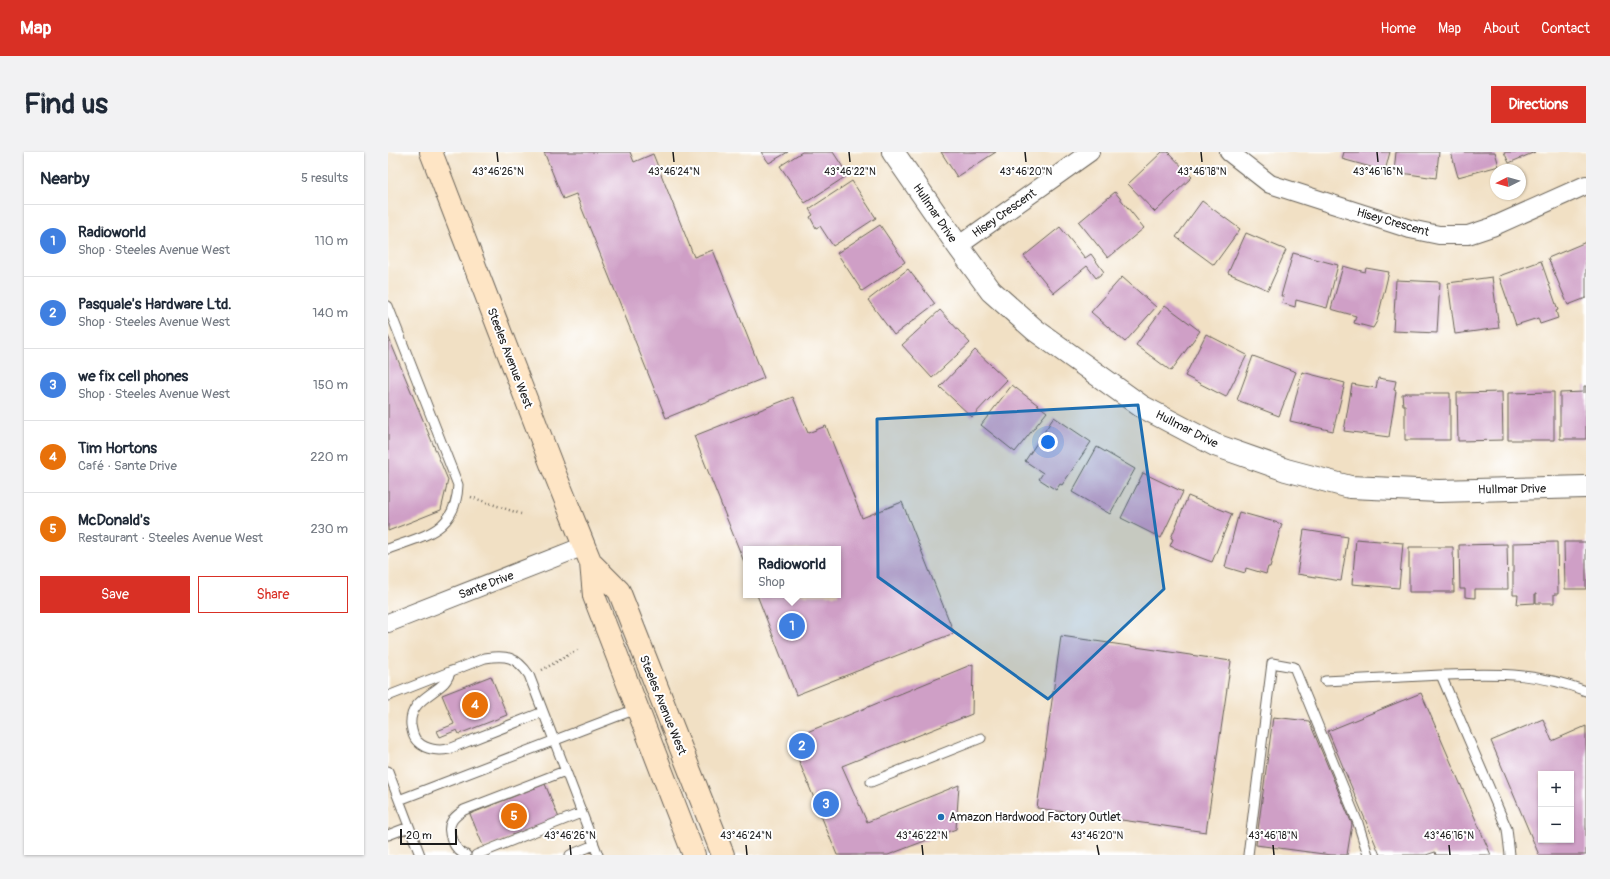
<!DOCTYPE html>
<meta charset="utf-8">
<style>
:root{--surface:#fff;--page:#f2f2f3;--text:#1f2937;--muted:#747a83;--line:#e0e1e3;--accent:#d93025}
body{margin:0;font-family:Pangolin,sans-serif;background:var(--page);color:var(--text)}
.controls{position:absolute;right:12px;bottom:12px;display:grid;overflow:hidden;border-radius:0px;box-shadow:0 1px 3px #0004}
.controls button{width:36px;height:36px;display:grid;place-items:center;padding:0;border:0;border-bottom:1px solid var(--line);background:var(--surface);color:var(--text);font:20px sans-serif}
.compass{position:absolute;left:1102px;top:12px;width:36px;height:36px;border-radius:50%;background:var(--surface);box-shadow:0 1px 3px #0004;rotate:264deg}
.scale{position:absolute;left:12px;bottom:10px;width:57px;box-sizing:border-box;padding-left:4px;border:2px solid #1c1c1c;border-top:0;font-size:11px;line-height:14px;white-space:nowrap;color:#1c1c1c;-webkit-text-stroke:3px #fff;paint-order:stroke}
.you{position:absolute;left:660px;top:290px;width:14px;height:14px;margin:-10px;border:3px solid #fff;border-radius:50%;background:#1a73e8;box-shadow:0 0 0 6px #1a73e833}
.badge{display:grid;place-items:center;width:26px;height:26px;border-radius:50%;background:var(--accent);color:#fff;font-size:13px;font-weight:700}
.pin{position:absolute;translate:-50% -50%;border:2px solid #fff;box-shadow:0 1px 4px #0006}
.popup{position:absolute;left:355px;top:394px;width:98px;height:52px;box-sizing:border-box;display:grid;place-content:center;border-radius:0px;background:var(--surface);filter:drop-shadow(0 1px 3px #0005);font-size:13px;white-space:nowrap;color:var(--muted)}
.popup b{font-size:15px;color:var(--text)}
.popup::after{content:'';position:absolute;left:50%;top:100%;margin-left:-8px;border:8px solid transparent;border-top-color:var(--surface)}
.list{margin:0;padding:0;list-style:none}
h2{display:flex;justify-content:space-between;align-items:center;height:52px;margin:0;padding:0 16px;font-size:17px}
h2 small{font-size:13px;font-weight:400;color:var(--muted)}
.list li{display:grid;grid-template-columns:26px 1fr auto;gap:12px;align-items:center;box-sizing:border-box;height:72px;padding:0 16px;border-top:1px solid var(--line)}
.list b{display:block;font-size:15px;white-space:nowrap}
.list p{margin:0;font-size:13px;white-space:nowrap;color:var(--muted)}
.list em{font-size:13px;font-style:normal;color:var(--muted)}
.actions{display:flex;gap:8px;padding:12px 16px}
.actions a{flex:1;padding:9px 0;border:1px solid var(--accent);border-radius:0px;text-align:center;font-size:14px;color:var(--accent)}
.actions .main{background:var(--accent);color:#fff}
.map{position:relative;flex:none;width:1198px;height:703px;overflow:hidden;border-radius:0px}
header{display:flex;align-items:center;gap:24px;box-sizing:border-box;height:56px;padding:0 20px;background:var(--accent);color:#fff}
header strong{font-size:19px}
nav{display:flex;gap:22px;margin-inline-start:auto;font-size:14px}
.intro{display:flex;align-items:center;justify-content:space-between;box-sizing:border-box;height:96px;padding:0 24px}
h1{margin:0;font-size:28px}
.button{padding:10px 18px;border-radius:0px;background:var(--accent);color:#fff;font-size:14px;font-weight:700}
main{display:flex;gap:24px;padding:0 24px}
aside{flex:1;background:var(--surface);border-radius:0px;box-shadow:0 1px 3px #0004}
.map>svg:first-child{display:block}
.building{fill:#cf9fc6;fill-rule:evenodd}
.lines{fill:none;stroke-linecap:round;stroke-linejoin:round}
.service-casing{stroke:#676157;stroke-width:11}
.minor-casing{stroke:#676157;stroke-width:20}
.tertiary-casing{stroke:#676157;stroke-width:24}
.secondary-casing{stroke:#676157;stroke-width:24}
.path{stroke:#676157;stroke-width:2.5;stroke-dasharray:1 3;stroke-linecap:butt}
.service{stroke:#fff;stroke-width:9}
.minor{stroke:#fff;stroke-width:18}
.tertiary{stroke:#fff;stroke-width:22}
.secondary{stroke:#fee5c5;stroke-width:22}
.marked{fill:#1f6fb2;fill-opacity:0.2;stroke:#1f6fb2;stroke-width:3;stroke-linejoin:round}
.ticks{fill:none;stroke:#1c1c1c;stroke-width:1.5}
.poi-dot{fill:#1f6fb2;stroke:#fff;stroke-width:1.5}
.labels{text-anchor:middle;stroke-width:4;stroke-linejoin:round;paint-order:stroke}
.street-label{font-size:12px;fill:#1c1c1c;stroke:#fff}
.poi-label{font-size:12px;fill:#1c1c1c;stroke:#fff;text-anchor:start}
.ticks-label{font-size:10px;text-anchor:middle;fill:#1c1c1c;stroke:#fff;stroke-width:4;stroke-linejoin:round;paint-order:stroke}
</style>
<header>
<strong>Map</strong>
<nav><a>Home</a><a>Map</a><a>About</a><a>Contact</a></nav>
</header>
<div class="intro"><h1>Find us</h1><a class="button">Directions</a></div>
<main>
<aside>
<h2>Nearby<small>5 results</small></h2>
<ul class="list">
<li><span class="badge" style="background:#3f7fe0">1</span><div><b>Radioworld</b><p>Shop · Steeles Avenue West</p></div><em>110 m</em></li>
<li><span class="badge" style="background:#3f7fe0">2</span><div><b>Pasquale's Hardware Ltd.</b><p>Shop · Steeles Avenue West</p></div><em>140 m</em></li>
<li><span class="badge" style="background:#3f7fe0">3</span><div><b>we fix cell phones</b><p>Shop · Steeles Avenue West</p></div><em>150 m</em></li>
<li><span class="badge" style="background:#e8710a">4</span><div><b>Tim Hortons</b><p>Café · Sante Drive</p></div><em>220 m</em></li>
<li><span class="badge" style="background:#e8710a">5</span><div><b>McDonald's</b><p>Restaurant · Steeles Avenue West</p></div><em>230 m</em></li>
</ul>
<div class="actions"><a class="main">Save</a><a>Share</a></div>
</aside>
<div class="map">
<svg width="1198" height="703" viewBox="0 0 1198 703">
<rect width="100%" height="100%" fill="#fff"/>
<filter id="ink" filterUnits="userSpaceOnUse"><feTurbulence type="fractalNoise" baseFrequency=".025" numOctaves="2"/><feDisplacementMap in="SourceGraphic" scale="8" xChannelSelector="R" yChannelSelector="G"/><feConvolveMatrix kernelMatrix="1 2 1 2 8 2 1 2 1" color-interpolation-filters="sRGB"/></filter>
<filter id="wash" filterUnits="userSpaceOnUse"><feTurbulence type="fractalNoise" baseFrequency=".012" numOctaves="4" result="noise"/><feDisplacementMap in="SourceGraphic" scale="16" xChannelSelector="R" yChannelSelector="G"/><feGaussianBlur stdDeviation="0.9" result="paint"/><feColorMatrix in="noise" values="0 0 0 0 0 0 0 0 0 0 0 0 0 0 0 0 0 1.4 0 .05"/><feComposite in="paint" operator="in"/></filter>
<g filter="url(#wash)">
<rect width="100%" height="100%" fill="#f1e0c4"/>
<g id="blocks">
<path class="building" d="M156 0H242L246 10 265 2 306 105 325 98 376 226 278 266 188 42 175 47Z
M373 0H400L381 11Z
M414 0H445L460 23 417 51 392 14Z
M553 0H608L569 25Z
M774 0H780L804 25 767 60 740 32Z
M956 0H1002L997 19 954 7Z
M1008 0H1051L1048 26 1006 20Z
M1063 0H1107L1111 14 1070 25Z
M1116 0H1147L1121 11Z
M464 29 488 66 445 94 432 74 428 76 422 65 425 63 421 57Z
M727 40 756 76 720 106 691 70Z
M814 49 852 77 826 113 788 85Z
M492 73 517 110 474 139 449 101Z
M672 75 697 106 703 102 716 120 708 126 699 114 666 141 636 104Z
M858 81 898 98 880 138 840 121Z
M1198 90V146L1180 153 1160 106Z
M905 101 950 113 939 156 908 148 907 155 894 151 896 144H893Z
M1153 109 1170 158 1168 159 1170 166 1152 172 1150 166 1128 173 1111 124Z
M955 114 977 120 978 116 1001 120 989 169 985 176 966 171 968 164 943 157Z
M520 117 547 152 506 183 480 148Z
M734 125 768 155 737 190 703 160Z
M1104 125 1111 176 1067 182 1060 131Z
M1008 128 1052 130 1049 181 1005 179Z
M777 153 812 179 783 219 748 193Z
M552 158 582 191 544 226 514 193Z
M818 182 859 203 838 245 797 224Z
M0 184 60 328 53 358 0 379Z
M587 198 619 228 584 265 552 235Z
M865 204 908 220 891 264 849 248Z
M914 220 957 231 945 279 902 269Z
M990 226 1008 229 1006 238 1008 239 1001 285 956 279 964 232 988 236Z
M624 233 659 260 627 300 593 273Z
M1196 234H1198V287H1172V241L1196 240Z
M1114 240 1115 288 1070 289 1069 241Z
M1166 240V288H1120V241Z
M1017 241H1062V288H1017V253H1015L1014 242H1017Z
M405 245 420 281 438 274 474 366 514 350 566 481 408 543 369 443H450V397H358V415L306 284Z
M666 265 703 290 674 333 672 332 668 338 651 327 655 321 637 309Z
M709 295 747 317 722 362 684 340Z
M755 321 795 340 773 386 733 366Z
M800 344 844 362 824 410 782 394 785 387 783 386Z
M851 360 894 372 882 415H880L878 422 858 416 857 421 837 415Z
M916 378 960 385 953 429 909 422Z
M968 387 1015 391 1011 436 964 432Z
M1169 390 1170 442H1166V451H1148V442H1147V451L1129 452 1130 443H1125V391Z
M1176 390H1198V437H1177Z
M1119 392 1120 437H1087V446L1077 445V437H1072L1071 393Z
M1021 395H1065L1066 440H1021Z
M673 484 843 509 818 680 649 656Z
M585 512 584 562 454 614 479 670 571 633 568 677 500 703H449L402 587Z
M103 524 119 563 71 582 69 578 52 585 49 579 66 572 54 543Z
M1033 541 1103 703H1048L1047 700 1038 703H992L940 579Z
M885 565 921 569 964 672 959 703H943L868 693Z
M1155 567 1164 589 1198 574V703H1151L1103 589ZM1153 622H1183V688H1153Z
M157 632 171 666 96 696 82 662Z"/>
</g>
</g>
<g filter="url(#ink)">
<use href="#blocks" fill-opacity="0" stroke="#676157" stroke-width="1"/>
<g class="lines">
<g class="service-casing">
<path id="service" d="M0 154 70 333C68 380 36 383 0 397
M63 519C61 523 59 529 55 532 42 544 21 551 23 573 24 579 25 586 30 590 38 598 51 599 61 597L155 560
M1053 523C1108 522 1146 519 1198 539
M937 529 1053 523 1119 677 1122 703
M0 544 97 506C118 503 128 504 141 523L210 703
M0 619 32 703
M483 630 593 586
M11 648 248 557
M0 683 21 675
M78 703C67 699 57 680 64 669 67 664 72 661 76 658L177 619
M88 703 193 661
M182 703 206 693
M860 703 884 511 906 515 970 671 980 703"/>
</g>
<g class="minor-casing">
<path id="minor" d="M841 0 882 32 1022 77 1051 83H1080L1104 75 1198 33
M570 94 702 0
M0 471 196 394"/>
</g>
<g class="tertiary-casing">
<path id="tertiary" d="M505 0 570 94 603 139 647 178 753 254 827 293 898 318 962 335 1051 339 1198 335"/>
</g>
<g class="secondary-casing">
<path id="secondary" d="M43 0 165 317 196 394 203 411 206 444 306 703
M203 411 231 439 335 703"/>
</g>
<path class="path" d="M83 345 133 362
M154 518 191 497"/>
<use href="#service" class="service"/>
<use href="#minor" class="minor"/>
<use href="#tertiary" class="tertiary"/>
<use href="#secondary" class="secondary"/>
</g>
</g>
<path class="marked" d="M750 253 776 437 660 547 490 425 489 267Z"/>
<path class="ticks" d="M109 0 110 10M285 0 286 10M461 0 462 10M637 0 638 10M813 0 814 10M989 0 990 10M182 693 183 703M358 693 359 703M534 693 535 703M709 693 711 703M885 693 886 703M1061 693 1062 703"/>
<circle class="poi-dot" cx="553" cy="665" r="4"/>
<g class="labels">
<g class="street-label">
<text transform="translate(547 61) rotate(56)" y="4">Hullmar Drive</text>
<text transform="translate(616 61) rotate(-35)" y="4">Hisey Crescent</text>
<text transform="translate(1005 70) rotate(16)" y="4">Hisey Crescent</text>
<text transform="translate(122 206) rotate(69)" y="4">Steeles Avenue West</text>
<text transform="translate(799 277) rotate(27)" y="4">Hullmar Drive</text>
<text transform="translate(1124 337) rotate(-1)" y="4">Hullmar Drive</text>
<text transform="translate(98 433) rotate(-21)" y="4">Sante Drive</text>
<text transform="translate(275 553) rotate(68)" y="4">Steeles Avenue West</text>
</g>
<g class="poi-label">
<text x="561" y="669">Amazon Hardwood Factory Outlet</text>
</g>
</g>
<g class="ticks-label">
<text x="110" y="23">43°46'26"N</text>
<text x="286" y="23">43°46'24"N</text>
<text x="462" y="23">43°46'22"N</text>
<text x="638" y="23">43°46'20"N</text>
<text x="814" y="23">43°46'18"N</text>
<text x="990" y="23">43°46'16"N</text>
<text x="182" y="687">43°46'26"N</text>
<text x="358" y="687">43°46'24"N</text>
<text x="534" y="687">43°46'22"N</text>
<text x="709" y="687">43°46'20"N</text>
<text x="885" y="687">43°46'18"N</text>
<text x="1061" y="687">43°46'16"N</text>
</g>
</svg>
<div class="controls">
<button>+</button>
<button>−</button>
</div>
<svg class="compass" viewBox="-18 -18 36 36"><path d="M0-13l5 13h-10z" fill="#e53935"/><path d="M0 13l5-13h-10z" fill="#747a83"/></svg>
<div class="scale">20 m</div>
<div class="you"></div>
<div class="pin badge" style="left:404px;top:474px;background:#3f7fe0">1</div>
<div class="popup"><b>Radioworld</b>Shop</div>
<div class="pin badge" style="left:414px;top:594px;background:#3f7fe0">2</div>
<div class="pin badge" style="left:438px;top:652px;background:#3f7fe0">3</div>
<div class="pin badge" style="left:87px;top:553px;background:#e8710a">4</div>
<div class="pin badge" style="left:126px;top:664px;background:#e8710a">5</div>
</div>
</main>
